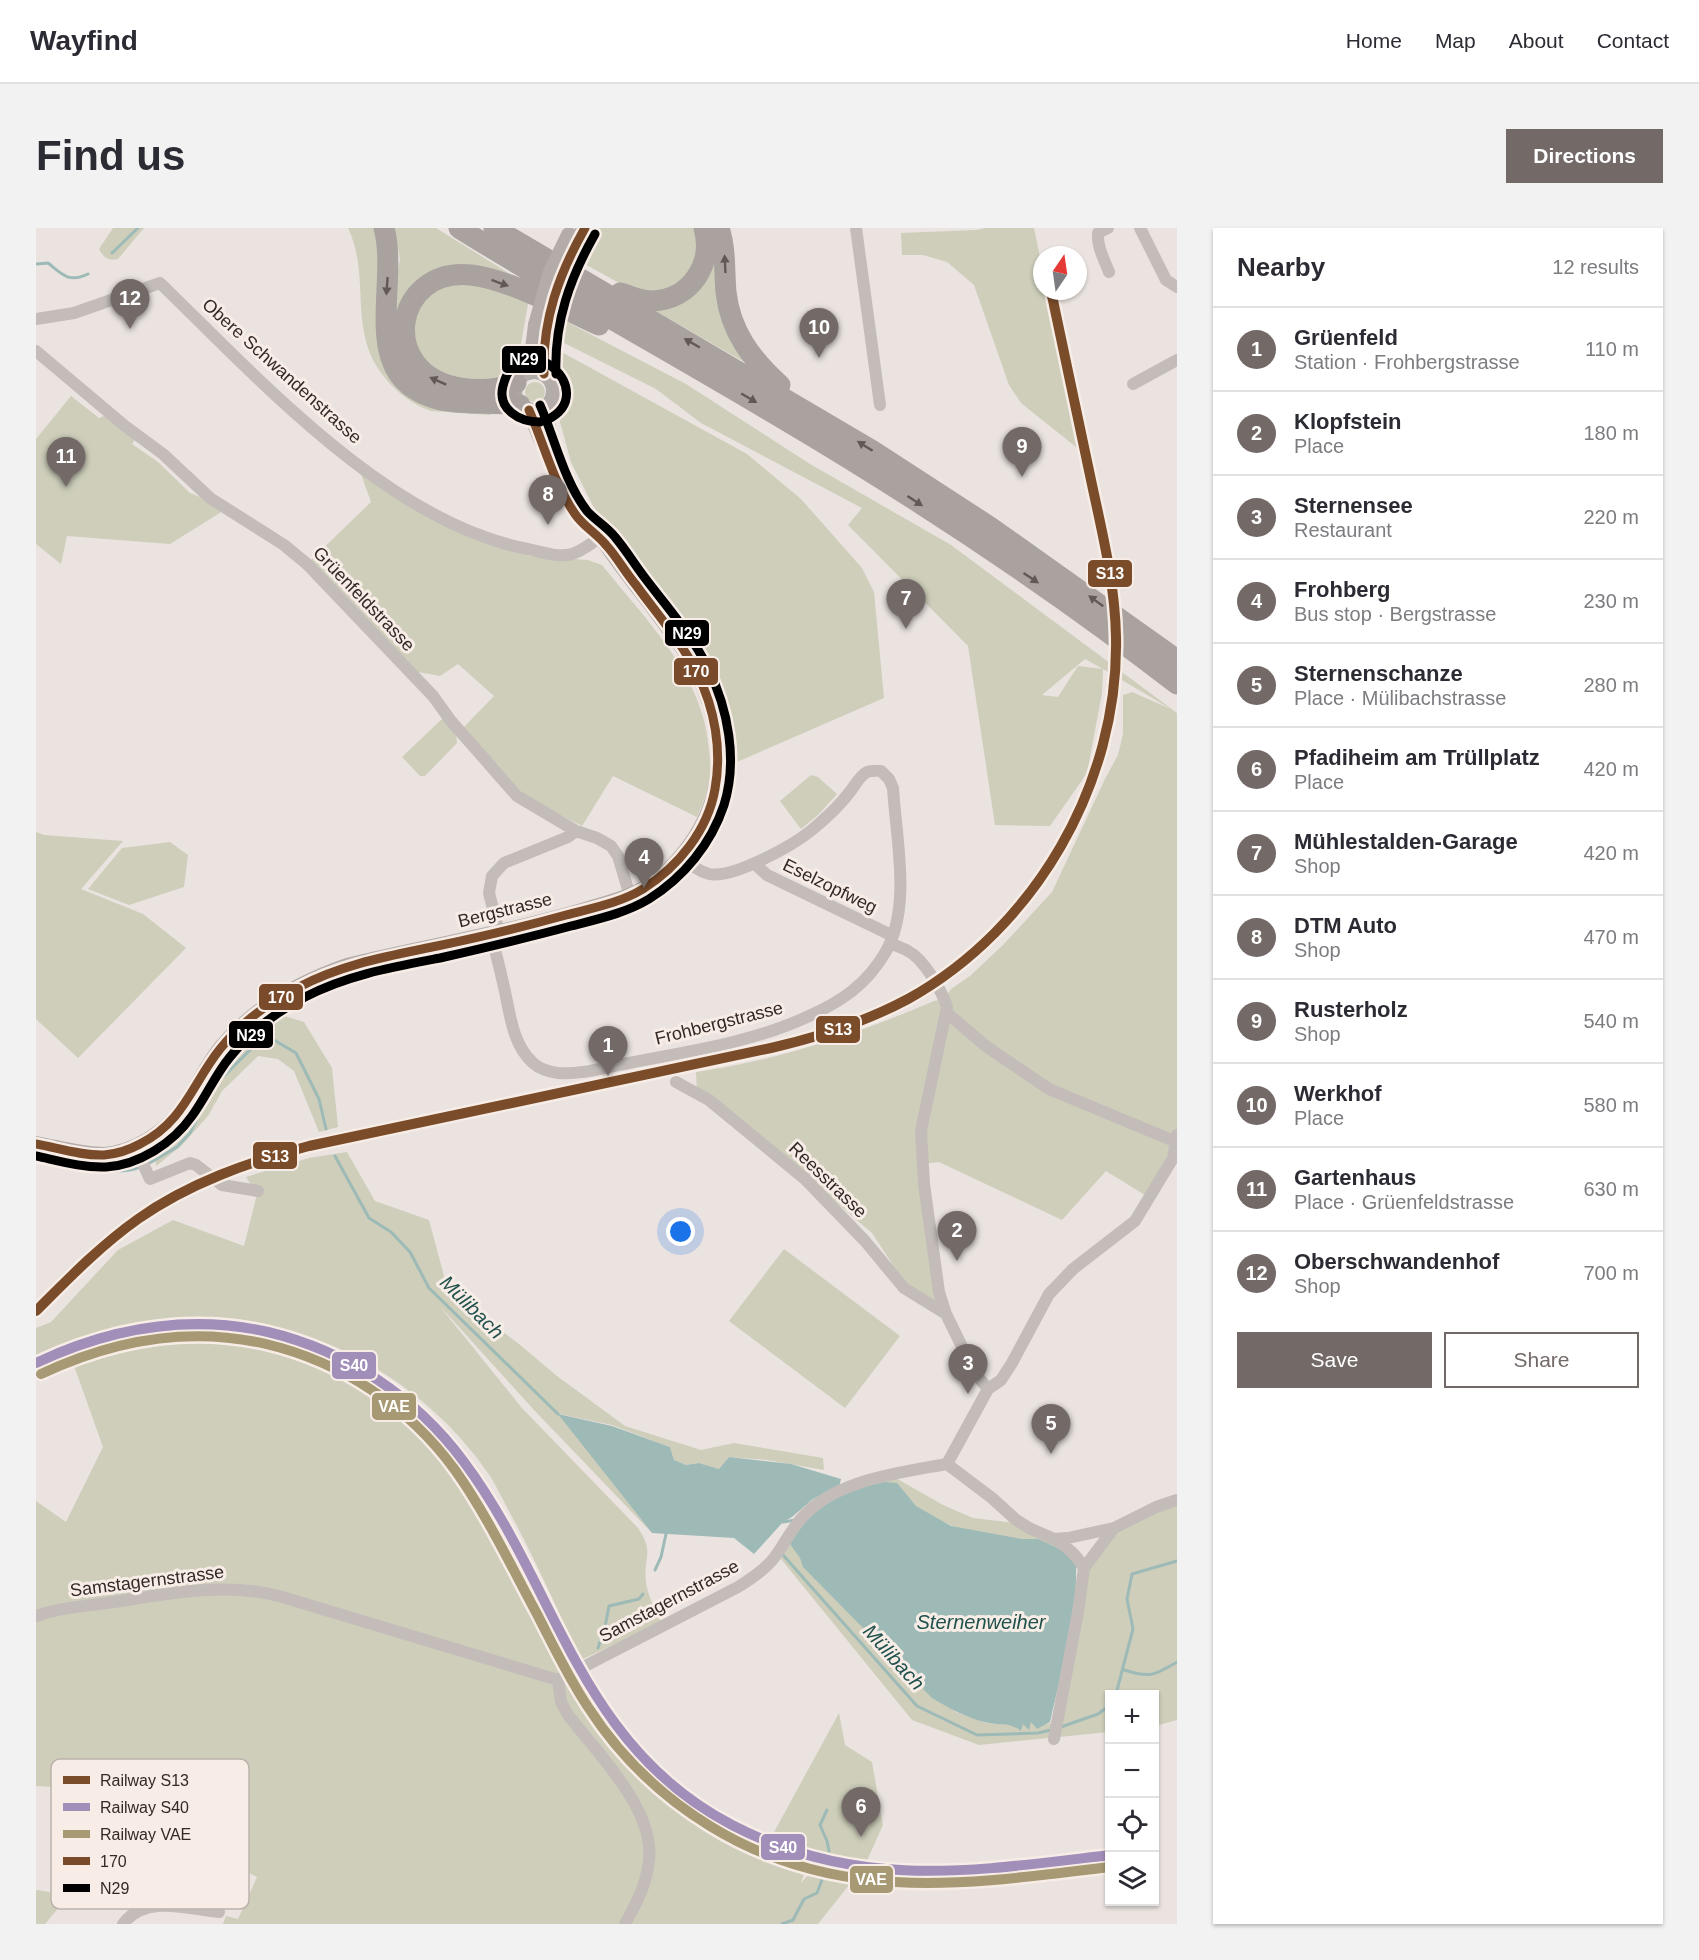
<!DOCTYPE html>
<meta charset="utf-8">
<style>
:root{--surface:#fff;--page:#f2f2f3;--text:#2b2b33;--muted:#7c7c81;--line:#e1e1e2;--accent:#736a68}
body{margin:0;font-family:Helvetica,sans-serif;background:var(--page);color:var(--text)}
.controls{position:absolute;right:18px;bottom:18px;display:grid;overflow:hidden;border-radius:0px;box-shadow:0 2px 4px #0004}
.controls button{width:54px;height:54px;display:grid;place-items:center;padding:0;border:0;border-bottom:2px solid var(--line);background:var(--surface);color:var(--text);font:30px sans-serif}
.compass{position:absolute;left:997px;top:18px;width:54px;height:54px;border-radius:50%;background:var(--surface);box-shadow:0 2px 4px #0004;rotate:13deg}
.you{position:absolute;left:645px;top:1004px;width:21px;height:21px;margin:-15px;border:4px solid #fff;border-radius:50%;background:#1a73e8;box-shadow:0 0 0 9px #1a73e833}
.badge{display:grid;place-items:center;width:39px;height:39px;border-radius:50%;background:var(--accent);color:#fff;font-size:20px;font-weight:700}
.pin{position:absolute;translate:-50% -50px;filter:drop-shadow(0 2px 3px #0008)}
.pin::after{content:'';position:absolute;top:32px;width:21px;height:18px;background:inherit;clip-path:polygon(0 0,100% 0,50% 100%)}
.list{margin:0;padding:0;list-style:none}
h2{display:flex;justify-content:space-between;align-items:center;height:78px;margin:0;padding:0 24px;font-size:26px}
h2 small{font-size:20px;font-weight:400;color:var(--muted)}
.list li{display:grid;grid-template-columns:39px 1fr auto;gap:18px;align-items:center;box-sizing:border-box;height:84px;padding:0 24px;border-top:2px solid var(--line)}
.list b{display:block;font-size:22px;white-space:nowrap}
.list p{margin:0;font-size:20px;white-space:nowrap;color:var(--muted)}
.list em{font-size:20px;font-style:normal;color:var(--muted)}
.actions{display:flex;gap:12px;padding:18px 24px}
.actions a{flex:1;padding:14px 0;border:2px solid var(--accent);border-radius:0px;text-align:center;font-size:21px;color:var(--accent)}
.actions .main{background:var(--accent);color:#fff}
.icon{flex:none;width:33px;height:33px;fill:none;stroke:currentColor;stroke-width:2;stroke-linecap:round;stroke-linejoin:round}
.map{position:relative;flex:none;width:1141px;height:1696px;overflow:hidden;border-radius:0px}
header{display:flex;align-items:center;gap:36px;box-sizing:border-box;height:84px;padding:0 30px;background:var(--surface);border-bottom:2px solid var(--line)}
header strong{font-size:28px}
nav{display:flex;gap:33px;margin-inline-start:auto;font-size:21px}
.intro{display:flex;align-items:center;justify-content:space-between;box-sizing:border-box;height:144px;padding:0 36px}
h1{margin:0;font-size:42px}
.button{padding:15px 27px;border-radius:0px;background:var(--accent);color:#fff;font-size:21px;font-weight:700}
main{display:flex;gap:36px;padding:0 36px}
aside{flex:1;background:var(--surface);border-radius:0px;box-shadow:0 2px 4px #0004}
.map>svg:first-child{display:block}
.green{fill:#cecebb;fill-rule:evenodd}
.water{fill:#9dbab7}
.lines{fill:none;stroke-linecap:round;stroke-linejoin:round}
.stream{stroke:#9dbab7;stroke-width:3}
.street{stroke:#c3bcb9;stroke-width:12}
.secondary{stroke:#b4aca9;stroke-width:16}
.highway{stroke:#a9a29f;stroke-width:21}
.secondary-bridge{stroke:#b4aca9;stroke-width:16}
.bus-1-casing{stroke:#f7ede6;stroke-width:14}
.bus-2-casing{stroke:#f7ede6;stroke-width:14}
.bus-1{stroke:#7a4b2a;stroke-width:9}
.bus-2{stroke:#000;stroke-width:9}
.rail-1-casing{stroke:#f7ede6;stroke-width:15}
.rail-2-casing{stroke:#f7ede6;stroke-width:15}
.rail-3-casing{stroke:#f7ede6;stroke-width:15}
.rail-1{stroke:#7a4c29;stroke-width:10}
.rail-2{stroke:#a18eb9;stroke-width:10}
.rail-3{stroke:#a69974;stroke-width:10}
.oneway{fill:#625957}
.labels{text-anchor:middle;stroke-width:6;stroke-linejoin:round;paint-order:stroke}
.street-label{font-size:18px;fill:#332927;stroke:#f7ede6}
.water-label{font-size:20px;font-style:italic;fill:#21514d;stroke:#f7ede6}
.key{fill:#f7ede6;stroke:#bcb2ad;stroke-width:1.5}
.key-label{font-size:16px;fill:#332927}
.line-badge{stroke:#f7ede6;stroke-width:2}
.badge-label{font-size:16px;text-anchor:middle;font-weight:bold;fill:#fff}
</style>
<header>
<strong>Wayfind</strong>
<nav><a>Home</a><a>Map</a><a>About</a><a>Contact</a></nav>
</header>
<div class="intro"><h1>Find us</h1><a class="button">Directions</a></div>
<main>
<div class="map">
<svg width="1141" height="1696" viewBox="0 0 1141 1696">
<rect width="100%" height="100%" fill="#eae3e0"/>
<path class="green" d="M77 0H108L82 31C72 33 68 30 63 21Z
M312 0H341L345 119 462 182 454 187 395 183C378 177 361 165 350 151 310 105 336 50 312 0Z
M358 0H400L495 59 483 127C476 152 452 154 429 152 425 152 419 152 415 151 399 147 375 130 360 123L355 78 364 31Z
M562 0H678L708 134 613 79 594 61 545 34Z
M949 0H998L1006 39V63H1011L1045 228 1040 219 985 175 973 157 938 57 911 34 887 27H866L865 5 941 2Z
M527 92 650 156 774 236 915 317 1141 485V907L1112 969 1070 943 1026 992 903 934 886 936 905 1077 870 1057 836 1005 682 874 661 864 660 844C743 832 821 806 898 773L904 772 911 767 915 761 934 748 968 716 1016 664 1069 551 1082 527 1087 506V467L1096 464 1135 481 1067 441 1066 465 1051 545 1014 598 959 597 932 418 812 297 826 280 665 195 620 161 524 113ZM1049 431 1067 441 1042 438 1022 469 1006 467Z
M522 122 711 226 765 271 826 340 838 364 848 470 694 537 691 486 673 438 637 379 595 330 557 278 535 234 524 194 525 182 530 173 532 158 524 142Z
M489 164a10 10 0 1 1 20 0a10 10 0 1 1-20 0Z
M35 168 63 190 70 187 100 210 96 216 122 234 154 265 171 272 187 283 134 316 31 308 25 336 0 316V211Z
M324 243 445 313 495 328 552 332 566 337C610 392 668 448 673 522 674 530 675 538 674 545 673 561 667 575 661 589L577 548 546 598 490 569 427 500 458 468 422 436 404 448 377 443 273 334 335 274Z
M407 490 420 504 421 515 389 548H384L366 529Z
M775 547 782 549 801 566 783 586 765 601 744 573Z
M0 604 8 607 87 613 45 661 107 686 150 720 42 830 0 791Z
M134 614 152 627 148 659 93 677 52 661 86 620Z
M245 787 268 794 296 840 302 899 283 904 258 843 242 831 222 828 186 863 172 888 145 918 120 938 118 918 142 902 218 801Z
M311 924 339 973 393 992 412 1063 483 1116 521 1148 589 1198 665 1222 698 1215 787 1230 788 1242 731 1232 693 1229 683 1241 663 1235 650 1237 638 1232 634 1219 576 1197 523 1186 616 1305 498 1182 402 1076 486 1180 602 1300C619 1325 607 1329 610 1354 612 1369 619 1381 625 1394L545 1432C522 1383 500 1333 474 1285 467 1272 460 1257 452 1245 396 1163 298 1102 199 1091 131 1084 61 1099 0 1128V1100L15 1094 82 1022 137 992 208 1018 221 966 210 949 273 930Z
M748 1021 864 1108 809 1180 693 1093Z
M180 1105 233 1113 285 1128 331 1153 353 1169 390 1200 432 1253 466 1316 533 1452 621 1552 633 1572 717 1624 769 1643 765 1655 774 1645 737 1606 803 1485 809 1517 836 1534 847 1597 829 1637 782 1696H187L190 1688 202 1691 221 1649 171 1624 185 1579 133 1566 0 1558V1273L30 1294 67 1219 36 1132 126 1109Z
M858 1249 907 1277 937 1290 979 1295 1030 1321 923 1301 889 1286 810 1261Z
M1141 1275V1492L1119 1498 1118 1466H1074L1073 1504 943 1517 876 1492 745 1331 754 1316 882 1457 920 1484 950 1495 978 1497 985 1502 987 1495 992 1501 995 1494 1001 1501 1004 1498 1022 1493 1050 1343 1076 1305Z
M0 1662 33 1667 9 1696H0Z"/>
<path class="water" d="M522 1186 576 1198 634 1219 638 1232 650 1237 663 1235 683 1241 693 1229 755 1236 805 1251 803 1259 777 1271 756 1289 747 1294 718 1326 698 1310 616 1305Z
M849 1254 861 1255 880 1278 915 1298 986 1311H1002L1026 1322 1040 1334C1042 1388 1026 1441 1014 1494L1001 1501 995 1494 993 1502 987 1496 985 1503C973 1493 962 1498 948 1494 929 1489 913 1480 896 1470L767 1339 764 1330 754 1316 770 1290 803 1267 827 1259Z"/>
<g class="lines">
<path class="stream" d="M76 25 102 0
M0 36 12 35C27 47 33 55 52 46
M299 928 333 990 355 1004 374 1024 393 1060 522 1186
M0 929C29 934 77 950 104 939
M110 937 141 919 154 905 176 860 219 817 230 812H238L260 825 283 871 290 901
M747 1294 760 1292
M747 1327 881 1478 941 1507 1002 1505 1015 1502
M619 1342 625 1329 630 1306
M562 1420 569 1399 573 1378 603 1371 607 1366
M1088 1442C1114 1450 1117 1448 1141 1434
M1080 1466 1097 1401 1091 1371 1096 1346 1141 1333
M1025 1499 1062 1486 1074 1477
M791 1582 784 1597 791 1613 793 1623
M746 1696 757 1692 768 1671 781 1665 787 1649"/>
<path class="street" d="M820 0 844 177
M1072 0 1062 5C1061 19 1068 31 1073 44
M1104 0 1130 52 1141 59
M0 91 38 85 124 55C222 150 353 295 492 321 506 324 523 330 536 326 546 323 555 315 564 310
M0 123 89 198 127 226 174 270 248 317 271 336 397 468 415 493 481 568 540 603 561 610 575 618 582 628 594 668
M1097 156 1141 132
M719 636 731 647 857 708
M463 704 453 665 456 648 468 635 532 609 540 603
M455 707C460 724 464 742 468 759 474 785 476 816 497 835 504 841 513 844 522 845 545 847 570 839 593 835 654 823 718 814 773 788 806 773 830 757 849 725 876 680 860 611 857 560L853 551 845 543C840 543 836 542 831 544 823 548 819 558 813 565 803 578 789 591 777 601 758 617 697 651 673 646 661 643 654 635 646 628
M854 715C860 718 867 720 872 723 888 731 906 763 911 779L885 903 888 956 903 1064 910 1086 939 1145 952 1161
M911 785 951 819 1013 861 1138 913
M640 854 673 872 769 951 829 1013 868 1060 910 1086
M99 918 114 951 154 935 160 937 186 957 222 963
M911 1236 952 1161 965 1152 976 1135 1013 1066 1037 1041 1099 993 1137 930 1141 907
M911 1236 956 1270 979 1291 993 1300 1018 1311 1032 1310 1078 1300 1120 1279 1141 1272
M1018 1311C1031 1319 1040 1326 1048 1340
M0 1388C25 1379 52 1378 78 1374 132 1366 189 1354 243 1368L522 1452 702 1359C715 1351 729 1342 738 1330 747 1318 754 1304 764 1292 797 1252 862 1245 911 1236
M522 1452 525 1474 532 1487C561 1524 619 1582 613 1632 611 1656 600 1676 589 1696
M1018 1511 1042 1384 1048 1340 1078 1300
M87 1696C109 1666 152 1681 183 1684"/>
<path class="secondary" d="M542 11 549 0
M478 163a20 20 0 1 1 40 0a20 20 0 1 1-40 0Z
M494 144 500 97
M493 182 506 213
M0 916C22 920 46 927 68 927 97 925 129 905 146 882 160 862 170 839 185 820 218 780 262 755 311 738 384 720 459 708 532 687 552 681 573 676 593 668 636 650 671 604 680 559 687 526 681 491 669 461 658 431 636 405 618 380 577 327 513 248 509 179"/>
<path class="highway" d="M348 0C364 59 319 152 405 172 431 177 458 174 484 177
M423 0C527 65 634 123 739 186 878 268 1013 357 1141 456
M458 0 837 223 954 299 1141 432
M683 0C690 21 688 42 690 64 694 103 716 132 744 157
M584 65C595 68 605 73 616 73 655 72 678 35 668 0
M480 155C462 162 444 163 425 160 340 147 357 38 435 47 472 51 528 81 563 97"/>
<path class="secondary-bridge" d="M500 97 515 44 533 7"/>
<g class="bus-1-casing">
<path id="bus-1" d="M508 146C506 92 523 46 549 0
M0 916C22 920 46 928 68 927 81 926 93 922 104 916 148 894 156 856 184 821 205 795 233 774 263 759 306 736 353 728 401 718 444 709 487 699 530 687 556 680 584 675 607 661 642 639 672 602 679 561 686 522 679 481 661 445 645 413 621 386 600 357 589 344 581 329 570 317 560 305 547 298 539 286 517 254 508 216 493 182"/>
</g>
<g class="bus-2-casing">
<path id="bus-2" d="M520 146C518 94 534 50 559 6
M504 194C483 194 461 181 467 158 484 91 568 164 511 192
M0 928C23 933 47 940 70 939 103 937 137 915 156 888 170 869 179 847 194 829 214 804 240 784 269 769 311 747 357 739 404 730 448 720 491 710 535 698 562 691 590 685 613 671 648 649 675 616 688 577 702 532 692 481 672 440 656 407 631 379 609 350 599 337 590 322 579 309 571 299 559 292 551 283 528 253 519 211 504 177"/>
</g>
<use href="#bus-1" class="bus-1"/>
<use href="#bus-2" class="bus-2"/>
<g class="rail-1-casing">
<path id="rail-1" d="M0 1083C32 1051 64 1018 102 991 153 955 213 934 273 918L735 820C783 809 829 794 872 771 999 700 1083 556 1080 409 1079 355 1066 304 1055 252 1042 189 1028 126 1015 63"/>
</g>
<g class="rail-2-casing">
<path id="rail-2" d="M0 1135C74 1100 152 1086 232 1104 311 1123 380 1169 428 1234 522 1360 542 1517 696 1597 823 1663 938 1643 1074 1627"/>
</g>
<g class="rail-3-casing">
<path id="rail-3" d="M5 1146C77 1112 152 1098 230 1116 306 1134 373 1179 419 1242 451 1287 475 1338 501 1386 517 1417 532 1449 552 1479 583 1527 625 1568 674 1598 802 1677 933 1656 1074 1639"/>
</g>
<use href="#rail-1" class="rail-1"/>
<use href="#rail-2" class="rail-2"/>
<use href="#rail-3" class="rail-3"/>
</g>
<defs><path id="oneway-solid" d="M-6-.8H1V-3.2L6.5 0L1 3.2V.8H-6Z" transform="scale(1.5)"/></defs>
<g class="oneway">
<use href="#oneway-solid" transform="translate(689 36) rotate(-93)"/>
<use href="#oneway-solid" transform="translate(464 55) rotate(20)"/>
<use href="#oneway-solid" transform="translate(351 58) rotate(94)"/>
<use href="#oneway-solid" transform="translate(656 115) rotate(-150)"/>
<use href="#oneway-solid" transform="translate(402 153) rotate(-156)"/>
<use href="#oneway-solid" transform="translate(713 170) rotate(30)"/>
<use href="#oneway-solid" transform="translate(829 218) rotate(-148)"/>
<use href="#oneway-solid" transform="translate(879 273) rotate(33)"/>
<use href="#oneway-solid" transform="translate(995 350) rotate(34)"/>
<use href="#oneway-solid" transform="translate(1060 373) rotate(-144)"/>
</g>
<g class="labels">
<g class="street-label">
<text transform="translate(246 143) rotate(42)" y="6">Obere Schwandenstrasse</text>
<text transform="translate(328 371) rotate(46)" y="6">Grüenfeldstrasse</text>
<text transform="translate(794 658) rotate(26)" y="6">Eselzopfweg</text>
<text transform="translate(469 682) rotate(-14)" y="6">Bergstrasse</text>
<text transform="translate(683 795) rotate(-14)" y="6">Frohbergstrasse</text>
<text transform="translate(792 952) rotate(44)" y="6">Reesstrasse</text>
<text transform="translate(111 1353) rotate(-7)" y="6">Samstagernstrasse</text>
<text transform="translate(633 1373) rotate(-28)" y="6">Samstagernstrasse</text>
</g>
<g class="water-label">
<text transform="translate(436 1079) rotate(45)" y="7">Mülibach</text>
<text x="945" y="1401">Sternenweiher</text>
<text transform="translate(858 1429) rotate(48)" y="7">Mülibach</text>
</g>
</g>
<rect x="15" y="1531" width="198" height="150" rx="9" class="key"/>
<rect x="27" y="1548" width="27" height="8" fill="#7a4c29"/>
<rect x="27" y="1575" width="27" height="8" fill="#a18eb9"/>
<rect x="27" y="1602" width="27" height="8" fill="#a69974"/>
<rect x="27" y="1629" width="27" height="8" fill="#7a4b2a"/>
<rect x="27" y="1656" width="27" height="8" fill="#000"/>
<g class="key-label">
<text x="64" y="1558">Railway S13</text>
<text x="64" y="1585">Railway S40</text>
<text x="64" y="1612">Railway VAE</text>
<text x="64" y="1639">170</text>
<text x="64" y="1666">N29</text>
</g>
<g class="line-badge">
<rect x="465" y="117" width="46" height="29" rx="6" fill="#000"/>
<rect x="1051" y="331" width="46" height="29" rx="6" fill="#7a4c29"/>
<rect x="628" y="391" width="46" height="28" rx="6" fill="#000"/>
<rect x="637" y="429" width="46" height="29" rx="6" fill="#7a4b2a"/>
<rect x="222" y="755" width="46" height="28" rx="6" fill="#7a4b2a"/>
<rect x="779" y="787" width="46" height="29" rx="6" fill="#7a4c29"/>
<rect x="192" y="792" width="46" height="29" rx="6" fill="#000"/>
<rect x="216" y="913" width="46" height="29" rx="6" fill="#7a4c29"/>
<rect x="295" y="1123" width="46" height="29" rx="6" fill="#a18eb9"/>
<rect x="335" y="1164" width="46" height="29" rx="6" fill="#a69974"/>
<rect x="724" y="1605" width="46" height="28" rx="6" fill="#a18eb9"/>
<rect x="813" y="1637" width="45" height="29" rx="6" fill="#a69974"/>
</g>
<g class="badge-label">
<text x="488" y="137">N29</text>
<text x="1074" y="351">S13</text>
<text x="651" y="411">N29</text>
<text x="660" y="449">170</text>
<text x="245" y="775">170</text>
<text x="802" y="807">S13</text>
<text x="215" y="813">N29</text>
<text x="239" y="934">S13</text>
<text x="318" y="1143">S40</text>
<text x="358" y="1184">VAE</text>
<text x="747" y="1625">S40</text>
<text x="835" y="1657">VAE</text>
</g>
</svg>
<div class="controls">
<button>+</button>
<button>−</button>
<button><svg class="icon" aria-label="locate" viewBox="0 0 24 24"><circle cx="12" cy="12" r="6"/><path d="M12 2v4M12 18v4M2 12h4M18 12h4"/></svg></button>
<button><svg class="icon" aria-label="layers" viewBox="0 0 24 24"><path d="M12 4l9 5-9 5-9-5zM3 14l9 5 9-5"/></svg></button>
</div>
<svg class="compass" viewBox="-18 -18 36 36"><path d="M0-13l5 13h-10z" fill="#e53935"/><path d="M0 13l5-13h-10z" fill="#7c7c81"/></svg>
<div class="you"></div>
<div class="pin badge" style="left:572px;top:848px">1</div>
<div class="pin badge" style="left:921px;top:1033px">2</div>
<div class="pin badge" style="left:932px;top:1166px">3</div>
<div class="pin badge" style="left:608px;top:660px">4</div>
<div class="pin badge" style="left:1015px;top:1226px">5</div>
<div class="pin badge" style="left:825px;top:1609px">6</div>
<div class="pin badge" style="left:870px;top:401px">7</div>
<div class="pin badge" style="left:512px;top:297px">8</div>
<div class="pin badge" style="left:986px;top:249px">9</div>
<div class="pin badge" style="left:783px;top:130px">10</div>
<div class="pin badge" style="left:30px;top:259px">11</div>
<div class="pin badge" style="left:94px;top:101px">12</div>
</div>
<aside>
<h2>Nearby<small>12 results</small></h2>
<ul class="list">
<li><span class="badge">1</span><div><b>Grüenfeld</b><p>Station · Frohbergstrasse</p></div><em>110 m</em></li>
<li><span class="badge">2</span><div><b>Klopfstein</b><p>Place</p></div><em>180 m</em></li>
<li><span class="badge">3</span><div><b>Sternensee</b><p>Restaurant</p></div><em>220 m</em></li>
<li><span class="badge">4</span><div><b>Frohberg</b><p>Bus stop · Bergstrasse</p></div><em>230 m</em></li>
<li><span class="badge">5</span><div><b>Sternenschanze</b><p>Place · Mülibachstrasse</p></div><em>280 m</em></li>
<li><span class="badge">6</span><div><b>Pfadiheim am Trüllplatz</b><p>Place</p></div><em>420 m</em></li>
<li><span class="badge">7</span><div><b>Mühlestalden-Garage</b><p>Shop</p></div><em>420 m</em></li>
<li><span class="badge">8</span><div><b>DTM Auto</b><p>Shop</p></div><em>470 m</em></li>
<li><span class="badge">9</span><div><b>Rusterholz</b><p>Shop</p></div><em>540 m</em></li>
<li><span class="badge">10</span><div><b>Werkhof</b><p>Place</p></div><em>580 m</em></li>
<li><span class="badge">11</span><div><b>Gartenhaus</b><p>Place · Grüenfeldstrasse</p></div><em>630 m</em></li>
<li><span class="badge">12</span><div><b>Oberschwandenhof</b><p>Shop</p></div><em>700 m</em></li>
</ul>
<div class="actions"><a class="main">Save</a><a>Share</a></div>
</aside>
</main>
